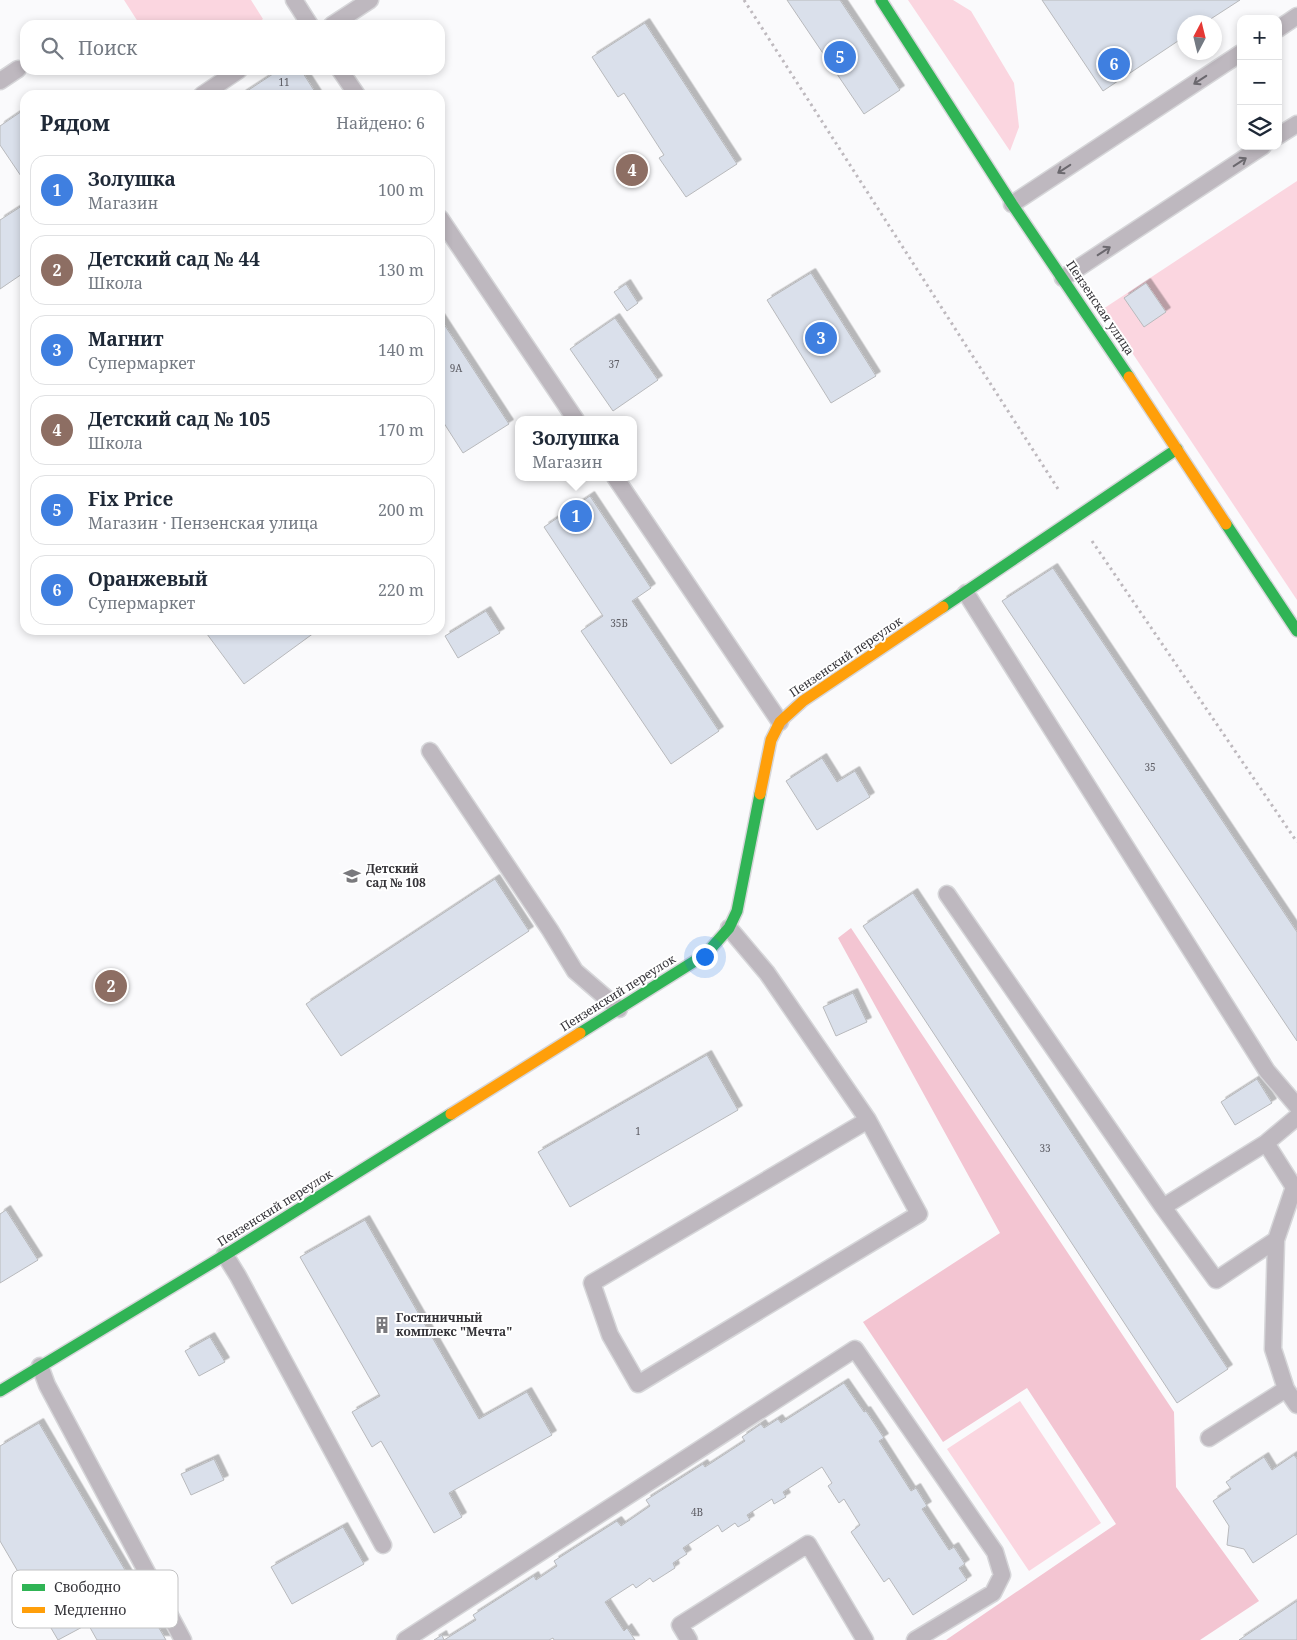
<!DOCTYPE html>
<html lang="ru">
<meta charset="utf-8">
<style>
:root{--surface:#fff;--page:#f2f2f3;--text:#1f2937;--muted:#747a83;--line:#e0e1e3;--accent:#ea580c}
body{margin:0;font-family:"Noto Serif",serif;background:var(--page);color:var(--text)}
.controls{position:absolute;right:15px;top:15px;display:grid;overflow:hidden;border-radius:10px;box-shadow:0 2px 8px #0003}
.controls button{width:45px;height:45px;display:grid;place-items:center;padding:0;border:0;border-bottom:1px solid var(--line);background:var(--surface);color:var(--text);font:25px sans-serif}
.compass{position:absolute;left:1177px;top:15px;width:45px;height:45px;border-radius:50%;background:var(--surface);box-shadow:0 2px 8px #0003;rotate:7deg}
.you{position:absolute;left:704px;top:956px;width:18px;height:18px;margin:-12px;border:4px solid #fff;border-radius:50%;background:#1a73e8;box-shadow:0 0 0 8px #1a73e833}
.badge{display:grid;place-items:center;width:32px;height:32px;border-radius:50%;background:var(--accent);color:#fff;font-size:16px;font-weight:700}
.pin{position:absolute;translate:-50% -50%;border:2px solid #fff;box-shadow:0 1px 5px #0006}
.popup{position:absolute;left:515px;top:416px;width:122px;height:65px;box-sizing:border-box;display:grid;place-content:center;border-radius:10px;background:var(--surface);filter:drop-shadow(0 1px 4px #0005);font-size:16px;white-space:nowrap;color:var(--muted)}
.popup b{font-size:19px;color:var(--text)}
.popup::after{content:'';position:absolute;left:50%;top:100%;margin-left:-10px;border:10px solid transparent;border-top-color:var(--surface)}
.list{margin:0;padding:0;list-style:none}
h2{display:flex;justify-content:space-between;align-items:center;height:65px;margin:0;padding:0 20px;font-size:21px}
h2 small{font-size:16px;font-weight:400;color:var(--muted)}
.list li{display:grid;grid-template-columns:32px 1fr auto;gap:15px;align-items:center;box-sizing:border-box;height:70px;margin:0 10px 10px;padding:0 10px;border:1px solid var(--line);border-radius:15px}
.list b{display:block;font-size:19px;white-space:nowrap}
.list p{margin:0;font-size:16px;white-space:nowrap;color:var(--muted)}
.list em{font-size:16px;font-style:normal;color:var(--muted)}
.icon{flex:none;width:28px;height:28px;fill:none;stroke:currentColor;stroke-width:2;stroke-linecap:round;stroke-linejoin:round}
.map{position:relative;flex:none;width:1297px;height:1640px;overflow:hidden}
.search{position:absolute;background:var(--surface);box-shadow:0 2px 8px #0003;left:20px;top:20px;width:425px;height:55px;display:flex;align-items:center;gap:12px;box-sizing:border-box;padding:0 18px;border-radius:15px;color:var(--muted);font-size:19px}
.panel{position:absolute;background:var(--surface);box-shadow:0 2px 8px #0003;left:20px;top:90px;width:425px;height:545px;border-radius:15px}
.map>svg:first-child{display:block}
.green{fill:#fbd6e0}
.forest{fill:#f3c5d2}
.building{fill:#dae0eb;stroke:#b8b9bc;filter:url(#shadow)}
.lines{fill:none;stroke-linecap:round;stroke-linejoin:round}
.lane-casing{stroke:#d6d6d9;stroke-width:19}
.fast-casing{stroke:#d6d6d9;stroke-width:14}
.slow-casing{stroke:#d6d6d9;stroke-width:14}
.path{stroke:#beb9be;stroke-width:3;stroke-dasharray:2.5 4;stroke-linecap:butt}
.lane{stroke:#beb8bf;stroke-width:16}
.fast{stroke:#30b455;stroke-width:11}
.slow{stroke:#ff9f0a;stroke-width:11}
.oneway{stroke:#6b686e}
.labels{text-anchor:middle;stroke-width:4;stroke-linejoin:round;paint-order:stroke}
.number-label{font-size:10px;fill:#5e5e65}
.street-label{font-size:12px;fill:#343338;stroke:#fff}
.poi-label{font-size:12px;font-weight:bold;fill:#343338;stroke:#fff;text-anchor:start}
.key{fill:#fff;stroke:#c2c2c3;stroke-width:1}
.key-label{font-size:14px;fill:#343338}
</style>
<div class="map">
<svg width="1297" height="1640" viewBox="0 0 1297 1640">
<defs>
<filter id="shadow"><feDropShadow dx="4.5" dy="-4.5" stdDeviation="0" flood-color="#0004"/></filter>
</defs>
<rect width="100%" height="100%" fill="#fafafc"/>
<path class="green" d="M124 0H251L263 19 255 25H140Z
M908 0H953L971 11 1014 83 1019 127 1010 151Z
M1297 181V600L1103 309Z
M1020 1401 1101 1523 1029 1571 947 1449Z"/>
<path class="forest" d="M851 928 1174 1412 1176 1487 1259 1601 1200 1640H946L1116 1524 1027 1388 943 1442 863 1322 1000 1233 838 938Z"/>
<path class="building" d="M787 0H840L900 90 864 114Z
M1042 0H1240L1206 22H1184V37L1103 91Z
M645 23 737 164 686 197 659 158 664 155 624 93 618 97 592 57Z
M279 70H301L317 95H241Z
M25 109V182L0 145V126Z
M25 204V272L0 289V220Z
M811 273 876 376 831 403 767 300Z
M1146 283 1166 312 1144 327 1124 298Z
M626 284 638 303 627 311 614 292Z
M440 318 509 424 463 453 440 417Z
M615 318 658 380 613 411 570 349Z
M590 496 651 588 632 601 719 731 671 764 581 631 603 616 544 527Z
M1053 568 1297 932V1041L1002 601Z
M486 611 500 633 458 658 445 636Z
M204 630H318L244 684Z
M822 758 837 782 855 771 870 797 817 830 786 781Z
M495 879 529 931 341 1056 306 1004Z
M913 893 1228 1369 1177 1403 863 926Z
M853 993 867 1022 836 1036 823 1007Z
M707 1055 738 1110 570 1207 538 1152Z
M1257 1079 1272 1103 1235 1125 1221 1102Z
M6 1210 38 1260 0 1283V1214Z
M365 1220 479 1419 527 1392 552 1435 449 1493 462 1517 434 1533 381 1441 372 1447 352 1412 380 1396 300 1257Z
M210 1337 225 1362 199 1376 185 1351Z
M844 1383 864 1412 866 1411 884 1438 879 1441 911 1491 916 1488 927 1506 922 1509 949 1550 954 1547 965 1564 959 1568 967 1580 913 1615 889 1578 884 1582 851 1532 860 1525 844 1499 839 1503 828 1486 832 1483 822 1467 783 1492 786 1497 774 1504 772 1499 747 1515 750 1520 738 1527 735 1523 722 1532 718 1525 683 1548 687 1554 673 1563 675 1568 653 1582 650 1578 636 1588 633 1584 605 1602 624 1631 627 1628 635 1640H554L553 1638 549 1640H434L442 1635 444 1640 476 1620 473 1615 534 1576 536 1580 557 1566 554 1561 617 1521 621 1526 650 1506 646 1500 703 1464 705 1467 745 1441 742 1437 761 1424 764 1428 778 1419 781 1423Z
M39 1423 166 1640H97L88 1624 58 1640 0 1541V1446Z
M1294 1455 1297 1459V1534L1253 1563 1244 1549 1227 1545 1229 1526 1213 1501 1231 1489 1226 1482 1264 1457 1272 1470Z
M214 1459 224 1480 191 1495 181 1474Z
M343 1527 364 1564 292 1604 271 1567Z
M1297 1601V1640H1239Z"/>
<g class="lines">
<g class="lane-casing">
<path id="lane" d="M294 0 310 25
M332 25 370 0
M1278 29 1297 16
M340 70 357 95
M0 81 18 69
M202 95 239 70
M1278 136 1297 124
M1012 204 1241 53
M440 218 576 420
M1063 278 1263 146
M615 477 780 722
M966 593 1267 1071 1297 1106
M430 751 550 930 575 971 619 1009
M947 894 1163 1207 1216 1280 1276 1240
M729 928 767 973 868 1120 919 1214 638 1384 610 1335 592 1283 868 1120
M1266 1143 1297 1192
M1294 1187 1276 1240 1273 1349 1286 1389 1297 1405
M1163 1207 1266 1143 1297 1117
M225 1255 238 1276 383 1545
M40 1366 47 1385 183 1640
M1209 1438 1286 1389
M405 1640 855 1349 995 1552 1002 1575 993 1593 915 1640
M689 1640 680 1625 808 1544 865 1640"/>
</g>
<g class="fast-casing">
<path id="fast" d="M881 0 1012 204 1129 377
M1226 524 1297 631
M943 607 1177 449
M580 1033 706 954 729 928 737 911 760 794
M0 1391 225 1255 451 1114"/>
</g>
<g class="slow-casing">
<path id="slow" d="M1129 377 1226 524
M760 794 771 740 780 722 803 701 943 607
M451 1114 580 1033"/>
</g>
<path class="path" d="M744 0 1060 492
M1092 541 1297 842"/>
<use href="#lane" class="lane"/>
<use href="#fast" class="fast"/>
<use href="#slow" class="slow"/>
</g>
<defs><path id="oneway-shaft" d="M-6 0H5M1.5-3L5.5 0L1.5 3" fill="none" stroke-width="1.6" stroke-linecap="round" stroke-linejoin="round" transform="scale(1.25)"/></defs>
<g class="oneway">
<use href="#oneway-shaft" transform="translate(1200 80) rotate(147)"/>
<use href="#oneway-shaft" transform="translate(1240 162) rotate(-33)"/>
<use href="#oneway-shaft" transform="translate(1064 169) rotate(147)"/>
<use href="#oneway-shaft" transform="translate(1104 251) rotate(-33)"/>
</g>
<defs>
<g id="school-bare" transform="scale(1.35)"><path d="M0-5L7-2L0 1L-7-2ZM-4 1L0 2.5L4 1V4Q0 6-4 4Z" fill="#79797d" stroke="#fff" stroke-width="2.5" paint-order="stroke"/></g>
<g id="building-bare" transform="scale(1.35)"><path d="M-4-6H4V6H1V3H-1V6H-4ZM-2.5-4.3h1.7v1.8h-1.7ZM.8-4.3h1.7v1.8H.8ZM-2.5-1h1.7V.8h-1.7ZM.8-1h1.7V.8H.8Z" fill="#79797d" stroke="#fff" stroke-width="2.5" paint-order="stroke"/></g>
</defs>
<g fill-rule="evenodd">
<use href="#school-bare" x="352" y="876"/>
<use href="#building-bare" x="382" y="1325"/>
</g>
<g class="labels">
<g class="number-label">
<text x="284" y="86">11</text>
<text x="614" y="368">37</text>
<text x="456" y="372">9А</text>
<text x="619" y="627">35Б</text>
<text x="1150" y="771">35</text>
<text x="638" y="1135">1</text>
<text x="1045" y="1152">33</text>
<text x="697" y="1516">4В</text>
</g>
<g class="street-label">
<text transform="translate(1100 308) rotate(56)" y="4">Пензенская улица</text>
<text transform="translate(846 657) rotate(-34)" y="4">Пензенский переулок</text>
<text transform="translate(618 993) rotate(-32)" y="4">Пензенский переулок</text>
<text transform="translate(275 1208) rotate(-32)" y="4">Пензенский переулок</text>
</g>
<g class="poi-label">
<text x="366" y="873">Детский<tspan x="366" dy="14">сад № 108</tspan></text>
<text x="396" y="1322">Гостиничный<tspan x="396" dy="14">комплекс "Мечта"</tspan></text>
</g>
</g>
<rect x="12" y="1570" width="166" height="58" rx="8" class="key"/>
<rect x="22" y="1584" width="23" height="7" fill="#30b455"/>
<rect x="22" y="1607" width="23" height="6" fill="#ff9f0a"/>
<g class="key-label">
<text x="54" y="1592">Свободно</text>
<text x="54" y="1615">Медленно</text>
</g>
</svg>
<div class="controls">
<button>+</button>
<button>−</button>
<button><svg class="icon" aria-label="layers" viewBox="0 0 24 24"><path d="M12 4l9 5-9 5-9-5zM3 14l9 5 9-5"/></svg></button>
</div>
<svg class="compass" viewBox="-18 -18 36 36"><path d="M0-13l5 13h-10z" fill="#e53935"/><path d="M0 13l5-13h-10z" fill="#747a83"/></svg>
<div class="you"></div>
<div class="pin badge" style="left:576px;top:516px;background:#3f7fe0">1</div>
<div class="popup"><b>Золушка</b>Магазин</div>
<div class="pin badge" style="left:111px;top:986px;background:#8d6e63">2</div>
<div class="pin badge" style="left:821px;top:338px;background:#3f7fe0">3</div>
<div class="pin badge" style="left:632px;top:170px;background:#8d6e63">4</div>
<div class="pin badge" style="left:840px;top:57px;background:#3f7fe0">5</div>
<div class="pin badge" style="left:1114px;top:64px;background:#3f7fe0">6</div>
<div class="search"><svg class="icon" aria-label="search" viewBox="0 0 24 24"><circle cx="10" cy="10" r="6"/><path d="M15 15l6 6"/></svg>Поиск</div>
<section class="panel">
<h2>Рядом<small>Найдено: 6</small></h2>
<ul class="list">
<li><span class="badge" style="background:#3f7fe0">1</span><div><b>Золушка</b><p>Магазин</p></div><em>100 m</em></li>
<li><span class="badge" style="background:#8d6e63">2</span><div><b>Детский сад № 44</b><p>Школа</p></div><em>130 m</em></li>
<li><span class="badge" style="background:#3f7fe0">3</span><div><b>Магнит</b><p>Супермаркет</p></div><em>140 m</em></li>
<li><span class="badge" style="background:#8d6e63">4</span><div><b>Детский сад № 105</b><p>Школа</p></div><em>170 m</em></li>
<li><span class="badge" style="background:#3f7fe0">5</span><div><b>Fix Price</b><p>Магазин · Пензенская улица</p></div><em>200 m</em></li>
<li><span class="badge" style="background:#3f7fe0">6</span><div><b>Оранжевый</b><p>Супермаркет</p></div><em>220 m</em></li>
</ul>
</section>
</div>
